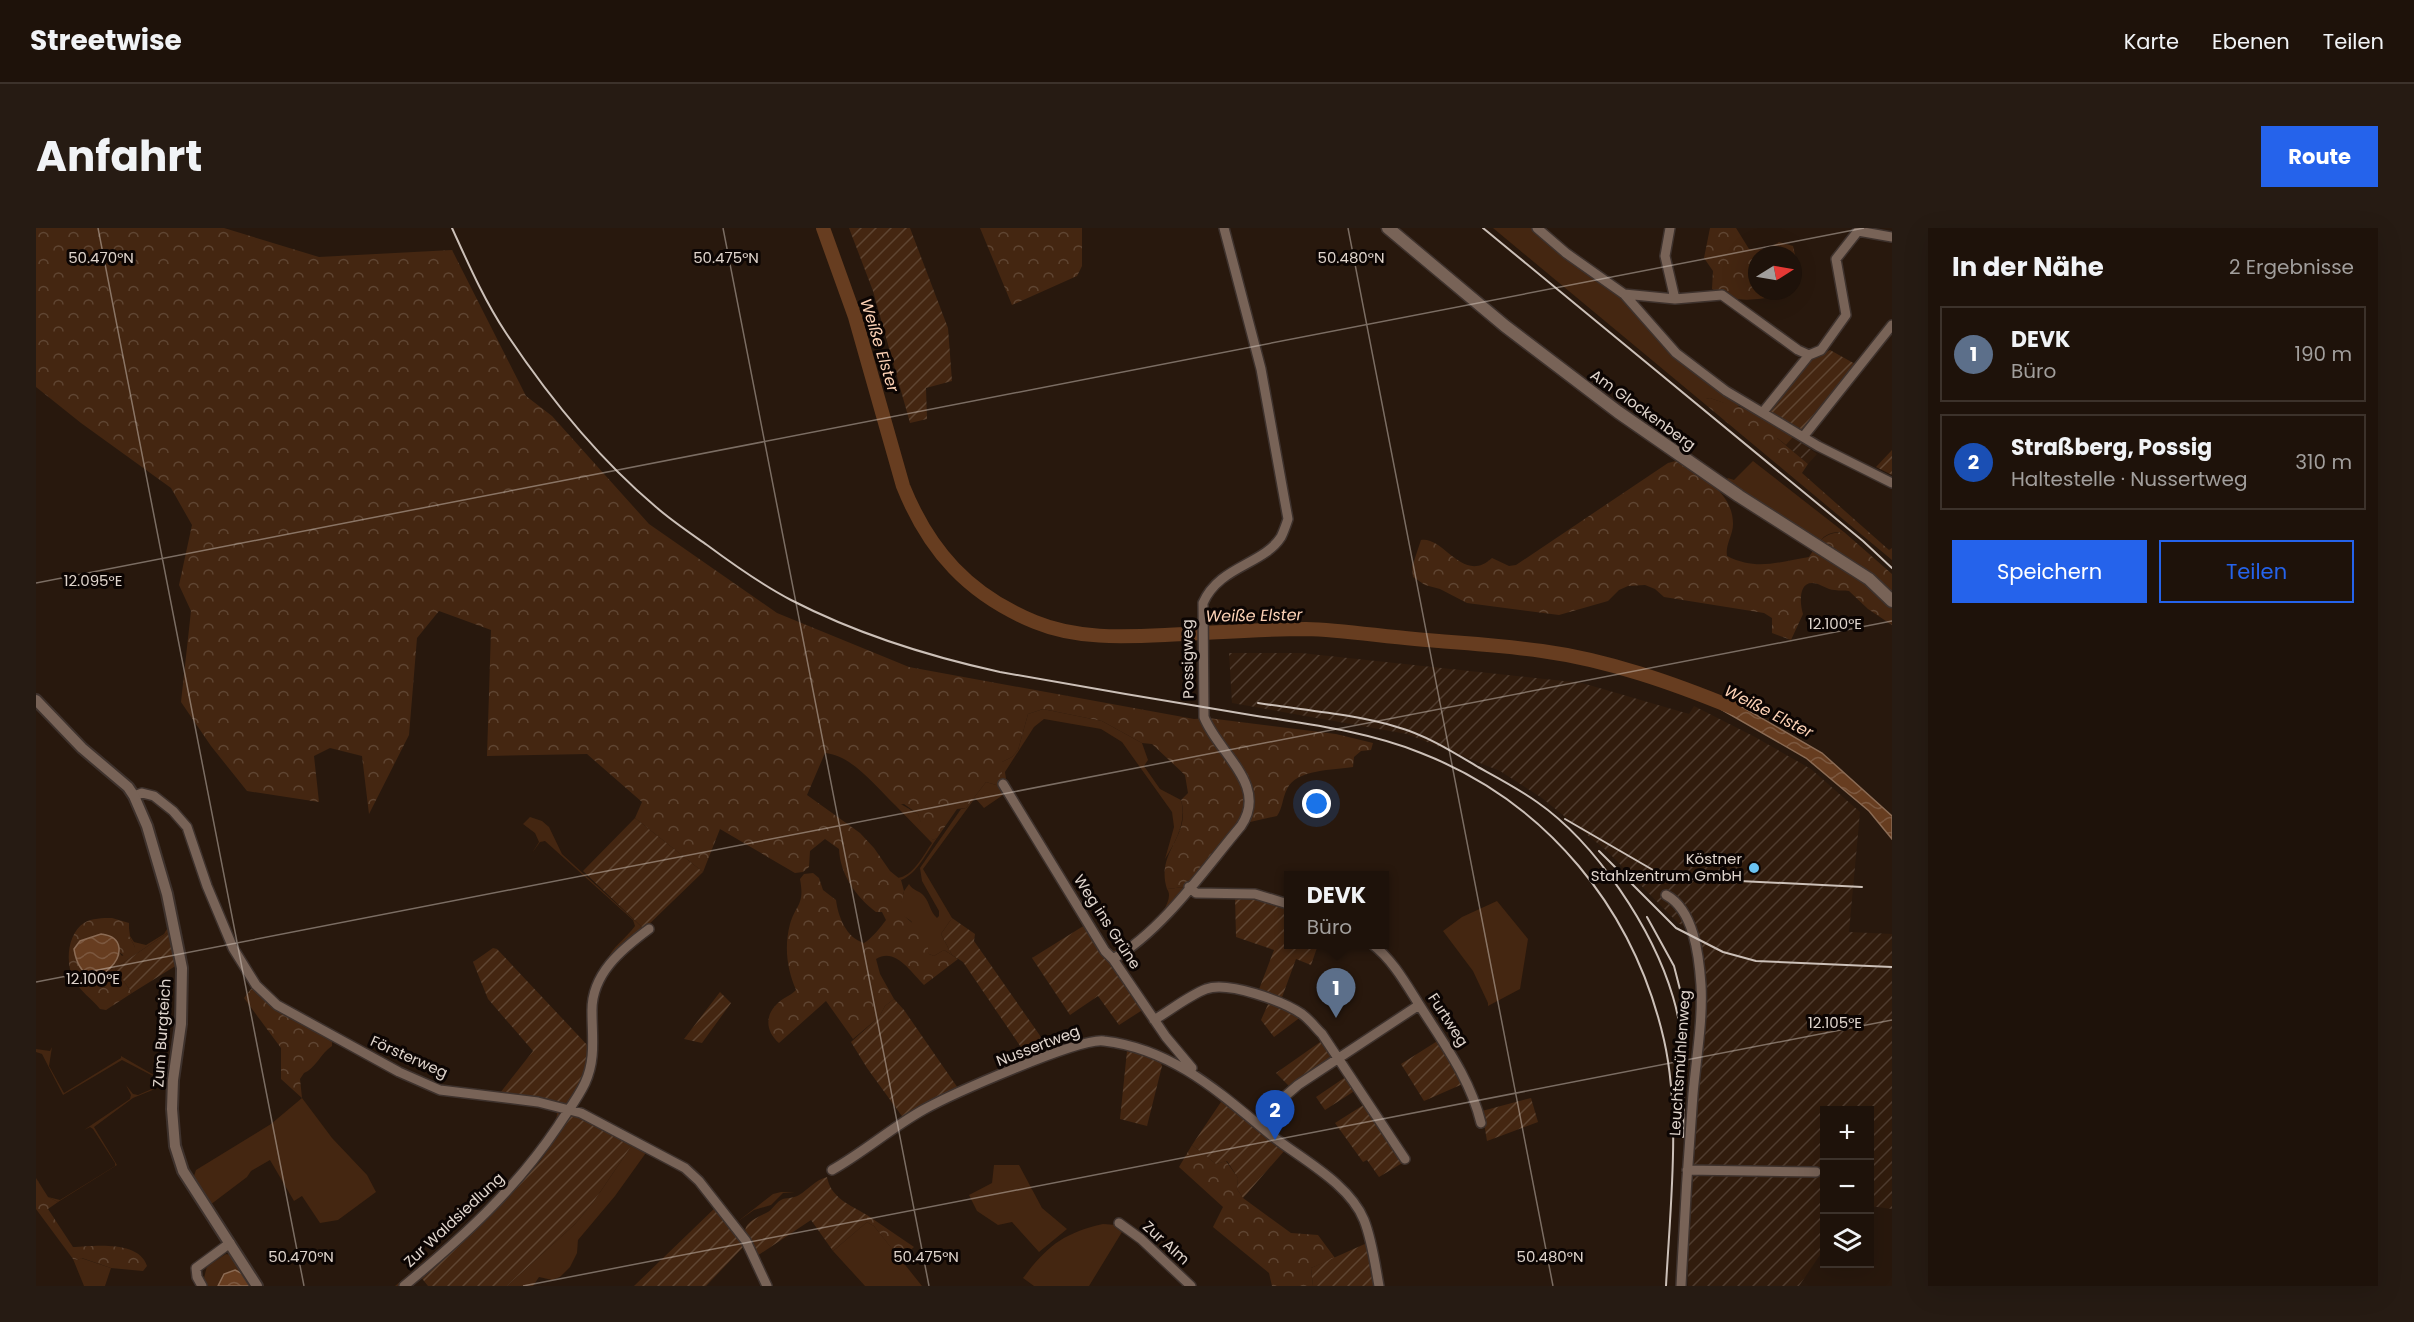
<!DOCTYPE html>
<html lang="de">
<meta charset="utf-8">
<style>
:root{--surface:#1e120a;--page:#261b13;--text:#f1f3f6;--muted:#a19e9c;--line:#3c322b;--accent:#2563eb}
body{margin:0;font-family:Poppins,sans-serif;background:var(--page);color:var(--text)}
.controls{position:absolute;right:18px;bottom:18px;display:grid;overflow:hidden;border-radius:0px;box-shadow:0 6px 24px #0002}
.controls button{width:54px;height:54px;display:grid;place-items:center;padding:0;border:0;border-bottom:2px solid var(--line);background:var(--surface);color:var(--text);font:30px sans-serif}
.compass{position:absolute;left:1712px;top:18px;width:54px;height:54px;border-radius:50%;background:var(--surface);box-shadow:0 6px 24px #0002;rotate:79deg}
.you{position:absolute;left:1281px;top:576px;width:21px;height:21px;margin:-15px;border:4px solid #fff;border-radius:50%;background:#1a73e8;box-shadow:0 0 0 9px #1a73e833}
.badge{display:grid;place-items:center;width:39px;height:39px;border-radius:50%;background:var(--accent);color:#fff;font-size:20px;font-weight:700}
.pin{position:absolute;translate:-50% -50px;filter:drop-shadow(0 2px 3px #0008)}
.pin::after{content:'';position:absolute;top:32px;width:21px;height:18px;background:inherit;clip-path:polygon(0 0,100% 0,50% 100%)}
.popup{position:absolute;left:1248px;top:643px;width:105px;height:78px;box-sizing:border-box;display:grid;place-content:center;border-radius:0px;background:var(--surface);filter:drop-shadow(0 2px 4px #0005);font-size:20px;white-space:nowrap;color:var(--muted)}
.popup b{font-size:22px;color:var(--text)}
.popup::after{content:'';position:absolute;left:50%;top:100%;margin-left:-12px;border:12px solid transparent;border-top-color:var(--surface)}
.list{margin:0;padding:0;list-style:none}
h2{display:flex;justify-content:space-between;align-items:center;height:78px;margin:0;padding:0 24px;font-size:26px}
h2 small{font-size:20px;font-weight:400;color:var(--muted)}
.list li{display:grid;grid-template-columns:39px 1fr auto;gap:18px;align-items:center;box-sizing:border-box;height:96px;margin:0 12px 12px;padding:0 12px;border:2px solid var(--line);border-radius:0px}
.list b{display:block;font-size:22px;white-space:nowrap}
.list p{margin:0;font-size:20px;white-space:nowrap;color:var(--muted)}
.list em{font-size:20px;font-style:normal;color:var(--muted)}
.actions{display:flex;gap:12px;padding:18px 24px}
.actions a{flex:1;padding:14px 0;border:2px solid var(--accent);border-radius:0px;text-align:center;font-size:21px;color:var(--accent)}
.actions .main{background:var(--accent);color:#fff}
.icon{flex:none;width:33px;height:33px;fill:none;stroke:currentColor;stroke-width:2;stroke-linecap:round;stroke-linejoin:round}
.map{position:relative;flex:none;width:1856px;height:1058px;overflow:hidden;border-radius:0px}
header{display:flex;align-items:center;gap:36px;box-sizing:border-box;height:84px;padding:0 30px;background:var(--surface);border-bottom:2px solid var(--line)}
header strong{font-size:28px}
nav{display:flex;gap:33px;margin-inline-start:auto;font-size:21px}
.intro{display:flex;align-items:center;justify-content:space-between;box-sizing:border-box;height:144px;padding:0 36px}
h1{margin:0;font-size:42px}
.button{padding:15px 27px;border-radius:0px;background:var(--accent);color:#fff;font-size:21px;font-weight:700}
main{display:flex;gap:36px;padding:0 36px}
aside{flex:1;background:var(--surface);border-radius:0px;box-shadow:0 6px 24px #0002}
.map>svg:first-child{display:block}
.industrial{fill:url(#industrial-furrows)}
.green{fill:#442611}
.forest{fill:url(#forest-crowns)}
.garden{fill:url(#garden-furrows)}
.water{fill:url(#water-waves);stroke:#8b6b54;stroke-width:1.5}
.lines{fill:none;stroke-linecap:round;stroke-linejoin:round}
.river{stroke:#673d20;stroke-width:14}
.minor-casing{stroke:#3e322d;stroke-width:12}
.tertiary-casing{stroke:#3e322d;stroke-width:14}
.secondary-casing{stroke:#3e322d;stroke-width:15}
.minor{stroke:#786357;stroke-width:9}
.tertiary{stroke:#786357;stroke-width:10}
.secondary{stroke:#786357;stroke-width:12}
.rail{stroke:#ccc0b8;stroke-width:2}
.ticks{fill:none;stroke:#e0d5cd;stroke-width:1.5;stroke-opacity:0.45}
.poi-dot{fill:#6bc3f2;stroke:#0c0503;stroke-width:2}
.labels{text-anchor:middle;stroke-width:6;stroke-linejoin:round;paint-order:stroke}
.street-label{font-size:15px;fill:#e0d5cd;stroke:#0c0503}
.poi-label{font-size:15px;fill:#e0d5cd;stroke:#0c0503;text-anchor:end}
.water-label{font-size:16px;font-style:italic;fill:#fdd2b6;stroke:#0c0503}
.ticks-label{font-size:15px;text-anchor:middle;fill:#e0d5cd;stroke:#0c0503;stroke-width:6;stroke-linejoin:round;paint-order:stroke}
</style>
<header>
<strong>Streetwise</strong>
<nav><a>Karte</a><a>Ebenen</a><a>Teilen</a></nav>
</header>
<div class="intro"><h1>Anfahrt</h1><a class="button">Route</a></div>
<main>
<div class="map">
<svg width="1856" height="1058" viewBox="0 0 1856 1058">
<defs>
<pattern id="industrial-furrows" width="10" height="10" patternUnits="userSpaceOnUse" patternTransform="scale(1.5)"><rect width="10" height="10" fill="#311c0d"/><path d="M-1 1l2-2M0 10L10 0M9 11l2-2" fill="none" stroke="#4f3c2f"/></pattern>
<pattern id="forest-crowns" width="20" height="18" patternUnits="userSpaceOnUse" patternTransform="scale(1.5)"><rect width="20" height="18" fill="#442611"/><path d="M2 6a3 3 0 1 1 6 0M12 15a3 3 0 1 1 6 0" fill="none" stroke="#5f4532"/></pattern>
<pattern id="garden-furrows" width="10" height="10" patternUnits="userSpaceOnUse" patternTransform="scale(1.5)"><rect width="10" height="10" fill="#442611"/><path d="M-1 1l2-2M0 10L10 0M9 11l2-2" fill="none" stroke="#5f4532"/></pattern>
<pattern id="water-waves" width="16" height="10" patternUnits="userSpaceOnUse" patternTransform="scale(1.5)"><rect width="16" height="10" fill="#673d20"/><path d="M0 5q4-4 8 0t8 0" fill="none" stroke="#7c583f"/></pattern>
</defs>
<rect width="100%" height="100%" fill="#28180d"/>
<path class="industrial" d="M1757 209 1781 226 1772 236 1750 217Z
M1193 425H1265L1546 455 1653 486 1658 478 1719 509 1775 541 1824 584 1813 704 1856 706V981L1834 978V882H1788V1021L1763 1058H1652L1653 1012 1668 784 1667 729 1660 704 1642 695 1571 623 1506 570 1464 543 1371 506 1196 475Z"/>
<path class="green" d="M1457 0H1497L1586 70 1629 118 1757 209 1750 217 1741 210 1738 196 1707 178H1696L1674 170 1670 171V177Z
M1717 233 1808 304C1797 304 1789 305 1783 315L1689 253 1692 250 1698 252Z
M1007 481 1066 493 1106 515 1112 532 1108 538 1124 561 1145 572C1151 593 1140 613 1129 631L1138 599 1136 584 1086 514 1065 501 1008 491 998 499 969 544 971 557 1073 721C1077 722 1078 723 1082 722 1097 719 1143 677 1131 661L1148 659C1134 678 1099 728 1075 726L1069 721 966 552V534L976 529 982 522 992 486Z
M950 554 964 558 970 565 948 580 939 570 887 641 916 690 905 706 916 727 908 722 898 728 893 726 875 693 866 687 863 682 868 663 873 656C877 663 883 662 888 668 894 675 894 684 901 690L903 688V683L886 653 884 640 925 581 930 580Z
M863 575 882 586 885 594 897 612 901 610C891 624 881 646 865 652L861 650C877 649 888 626 896 615L859 577Z
M494 589 506 593 513 599 526 626 608 701 584 718 572 734H570C576 718 590 711 599 698L597 692 509 613 504 614 496 625 503 614 499 605 487 596Z
M1461 673 1492 711 1484 761 1452 778V775L1437 743 1407 703 1426 689Z
M132 699 136 702 79 740 96 765 76 740 83 724 86 728 99 719 93 708 94 700V708L98 714 110 717 128 706Z
M16 819 13 838 28 865 85 830V828L123 850 119 861 97 870 58 899 81 937 22 974 12 969 24 972 79 938V935L57 901 54 899 48 902 94 871 95 867 90 857 97 866 102 867 118 860 120 851 119 849 86 832 27 867 6 826 0 824V821L14 823Z
M266 870 296 910 331 947 340 964 302 992 284 995 266 968 258 973 234 932 215 943 211 949 174 977 157 951 160 942 235 896Z
M513 878 523 882V889C515 901 508 914 500 925 464 977 411 1017 364 1058H359C412 1012 470 969 509 910 514 901 524 891 520 881Z
M598 914 612 922 579 968 542 1012 541 1025 534 1039 524 1049 516 1052 503 1049 497 1058H471L539 996 558 973Z
M958 937H983L1006 980 1031 1001 1003 1024 976 994 962 997 941 983 933 967 956 955Z
M745 964H759L747 965 735 977 718 982 701 994 737 966Z
M831 994 838 998 886 1058H829L797 1023Z
M1067 996 1081 997 1086 1004 1053 1058H998L987 1050C1012 1017 1028 1005 1067 996Z
M190 1026 195 1027 220 1058H171L168 1050 171 1038Z
M45 1030 75 1040 69 1058H48L37 1031 42 1032Z"/>
<path class="forest" d="M0 0H188L283 29 416 22 490 168 516 188 613 296 741 385 873 439 1158 491 1172 490 1300 506 1337 515 1335 522 1325 523 1318 529 1317 539C1298 542 1260 541 1251 561 1246 571 1247 579 1241 588L1214 594 1201 609 1190 614 1148 659 1131 661C1119 623 1156 609 1145 572L1152 565 1149 547 1116 516 1106 515 1066 493 1007 481 992 486 982 522 976 529 966 534V552L964 558 950 554 930 580 921 581 901 610 897 612 887 601 882 586 868 576 859 577C840 559 816 527 789 525L771 567 824 605 838 620 854 643 865 652 868 663 864 682C869 692 882 696 888 707 891 712 892 720 893 726L898 728 908 722 922 731 888 757C874 743 859 719 840 731L844 746 858 771 849 778 843 789 817 811 790 773 743 815C725 799 731 779 752 768 755 766 757 765 760 762 751 741 748 719 754 696 760 676 769 677 764 651L768 646 777 645 783 650 787 662 800 672C802 688 810 710 828 715 835 711 845 699 850 692L846 684H840C820 669 804 646 803 621L789 611 774 623 773 639 767 644 759 645 684 601 667 644 599 590 606 574 551 526 451 528 455 402 403 383 381 410 373 507 333 586 326 528 294 520 278 528 283 574 211 563 175 518 145 474 155 383 143 357 156 297 135 260 45 195 0 159Z
M944 0H1046V38L1041 48 976 77Z
M1674 0H1700L1713 21H1732L1743 14 1757 18 1764 48 1757 55V27H1721V63H1750L1746 68C1717 71 1702 77 1676 61L1677 43 1668 30Z
M1674 170C1696 179 1729 180 1742 203L1741 210 1772 236 1766 245 1853 322 1856 320V332L1670 177V171Z
M1640 233C1664 246 1697 264 1697 296 1697 307 1689 317 1691 328 1721 343 1741 334 1773 329 1784 313 1786 305 1808 304L1856 346V397L1832 381 1813 363C1808 362 1804 363 1799 362 1791 362 1784 355 1776 355 1762 355 1764 377 1767 386L1755 412 1736 405V390L1728 385 1628 369 1619 361 1609 357 1592 358 1583 362 1572 373 1523 387 1431 375 1404 361 1389 357 1377 349 1376 339 1385 312C1408 308 1427 357 1456 330L1473 338 1480 337 1632 235Z
M76 690 93 695V708L99 719 97 725 90 729 83 724 80 713 69 745 76 740 79 742 96 765 70 782 64 781C56 771 44 763 38 752 29 736 31 706 48 695 56 690 67 690 76 690Z
M218 757 296 811V818C285 825 279 841 268 845L264 851 266 870 245 851V820L208 770Z
M1156 917 1180 936 1190 933 1202 950 1201 961 1207 970 1255 1005 1282 1007 1299 1030 1275 1040 1277 1058H1236L1233 1045 1177 999 1187 979 1143 939Z
M0 950 12 969 22 974 12 981 37 1019C58 1018 103 1012 111 1038L107 1043 75 1040 46 1030 42 1032 37 1031 0 981Z
M831 987 878 1019 864 1031 838 998 831 994Z"/>
<path class="garden" d="M813 0H874L912 100 916 153 890 160 891 191 874 195 837 63Z
M1794 122 1821 137 1767 204 1746 190 1731 183 1770 135Z
M1856 222V247L1840 239Z
M599 590 667 644 608 701 547 643Z
M1199 668H1223L1252 679V716L1282 717 1275 737 1260 731 1245 772 1222 764 1238 722 1200 709Z
M916 690 939 706 938 713 1014 822 993 831 927 734 916 727 905 706Z
M1049 697 1108 781 1083 797 1062 768 1034 787 996 730Z
M136 702 141 737 96 765 79 740Z
M457 720 461 721 554 820 548 853 533 876 528 877 464 865 497 823 452 771 437 734Z
M684 764 695 775 666 815 648 811Z
M858 771 868 782 924 863 868 891 831 840 815 814 843 789 849 778Z
M1233 774 1266 788 1238 809 1225 792Z
M1287 812 1296 826 1294 832 1255 860 1240 845Z
M1403 812 1429 855 1388 873 1365 836Z
M1091 823 1123 830 1126 838 1111 898 1084 891Z
M1311 848 1320 862 1289 882 1280 869Z
M1495 870 1502 894 1451 913 1446 883Z
M1187 871 1249 922 1207 970 1201 961 1202 950 1191 933 1180 936 1156 917Z
M1329 876 1368 934 1343 949 1331 932 1327 934 1299 895Z
M535 886 553 892 598 914 558 973 539 996 471 1058H392L384 1048 472 970 505 932Z
M791 949C795 970 814 977 831 987V994L797 1023 775 992 721 1028C707 1003 701 998 730 985 737 982 739 975 745 972 750 969 757 971 763 967 773 961 779 952 791 949Z
M681 978 710 1016 670 1058H598Z
M1331 1015 1339 1058H1277L1275 1040Z"/>
<path class="water" d="M1689 469 1786 525 1856 588V611L1833 583 1770 530 1686 482 1680 474Z
M65 706C114 712 49 786 38 721L44 713Z
M199 1042 209 1047 217 1058H182L188 1046Z"/>
<g class="lines">
<path class="river" d="M787 0 819 89 867 258C893 323 933 367 999 394 1040 411 1086 409 1129 407 1176 405 1223 401 1270 401 1306 402 1343 408 1379 411 1421 415 1464 417 1506 423 1572 432 1637 455 1698 480"/>
<g class="minor-casing">
<path id="minor" d="M1501 0 1530 25 1588 66 1640 125 1690 163 1782 218 1856 255
M1634 0 1629 28 1639 71
M1588 66 1639 71 1686 67 1762 122 1773 127 1785 122 1810 87 1800 31 1822 3 1856 9
M1727 184 1773 127
M1767 209 1856 97
M967 556 1069 723 1077 731 1130 809 1156 840
M98 568 106 565 118 568 137 583 151 599 171 658 197 720 220 757 241 777 363 844 404 862 502 874 545 885 649 940 663 953 710 1013 731 1058
M1153 659 1160 665 1219 666 1252 676
M1630 667C1658 682 1663 728 1665 757 1667 793 1660 831 1657 866 1652 930 1648 994 1645 1058
M1336 716C1357 732 1370 756 1384 778 1408 816 1434 850 1445 895
M1077 731C1127 702 1168 642 1205 598 1233 557 1182 525 1168 489L1167 375C1183 338 1227 337 1245 309 1248 303 1250 297 1252 291L1225 141 1188 0
M1118 792C1135 782 1152 768 1170 761 1192 753 1247 773 1266 786 1274 792 1279 799 1286 806L1369 931
M1226 899 1247 870 1262 857 1383 777
M796 942C828 924 855 900 887 882 914 867 1044 809 1068 813 1137 821 1184 865 1235 907 1265 931 1313 955 1328 992 1336 1012 1339 1036 1343 1058
M1651 942 1780 944
M1083 995 1105 1011 1155 1058
M166 1058 161 1049 160 1040 194 1015
M368 1058C427 1009 479 962 522 898 531 884 542 870 549 855 560 831 556 809 556 784 555 746 586 721 613 701"/>
</g>
<g class="tertiary-casing">
<path id="tertiary" d="M0 472 46 520 92 559 98 568 111 598 131 666 146 740 145 796 137 852 136 881 139 918 147 943 221 1058"/>
</g>
<g class="secondary-casing">
<path id="secondary" d="M1352 0 1469 98 1582 184 1703 268 1833 351 1856 373"/>
</g>
<use href="#minor" class="minor"/>
<use href="#tertiary" class="tertiary"/>
<use href="#secondary" class="secondary"/>
<path class="rail" d="M416 0C432 35 448 72 470 105 512 168 562 230 620 279 636 293 654 305 671 317 698 337 726 357 755 372 821 406 891 428 964 444 1042 458 1119 471 1197 484 1260 495 1326 501 1385 525 1511 574 1598 681 1628 812 1645 887 1634 981 1630 1058
M1447 0 1827 313 1856 340
M1222 475C1265 482 1319 486 1361 499 1390 507 1417 524 1442 539 1462 550 1483 561 1501 574 1560 615 1617 701 1637 769 1651 815 1648 862 1647 909
M1529 591 1617 642 1643 650 1826 659
M1563 623 1640 700 1687 724 1720 733 1856 739
M1611 689 1638 738 1648 777"/>
</g>
<path class="ticks" d="M62 0 268 1058M687 0 893 1058M1312 0 1517 1058M0 355 1828 0M0 754 1856 393M487 1058 1856 792"/>
<circle class="poi-dot" cx="1718" cy="640" r="6"/>
<g class="labels">
<g class="street-label">
<text transform="translate(1607 182) rotate(36)" y="5">Am Glockenberg</text>
<text transform="translate(1152 431) rotate(-91)" y="5">Possigweg</text>
<text transform="translate(1071 694) rotate(57)" y="5">Weg ins Grüne</text>
<text transform="translate(1412 792) rotate(57)" y="5">Furtweg</text>
<text transform="translate(126 805) rotate(-86)" y="5">Zum Burgteich</text>
<text transform="translate(1002 818) rotate(-21)" y="5">Nussertweg</text>
<text transform="translate(373 829) rotate(24)" y="5">Försterweg</text>
<text transform="translate(1644 835) rotate(-86)" y="5">Leuchtsmühlenweg</text>
<text transform="translate(418 992) rotate(-43)" y="5">Zur Waldsiedlung</text>
<text transform="translate(1130 1015) rotate(42)" y="5">Zur Alm</text>
</g>
<g class="poi-label">
<text x="1706" y="636">Köstner<tspan x="1706" dy="17">Stahlzentrum GmbH</tspan></text>
</g>
<g class="water-label">
<text transform="translate(844 117) rotate(73)" y="6">Weiße Elster</text>
<text transform="translate(1218 387) rotate(-1)" y="6">Weiße Elster</text>
<text transform="translate(1733 483) rotate(27)" y="6">Weiße Elster</text>
</g>
</g>
<g class="ticks-label">
<text x="65" y="35">50.470°N</text>
<text x="690" y="35">50.475°N</text>
<text x="1315" y="35">50.480°N</text>
<text x="57" y="358">12.095°E</text>
<text x="1799" y="401">12.100°E</text>
<text x="57" y="756">12.100°E</text>
<text x="1799" y="800">12.105°E</text>
<text x="265" y="1034">50.470°N</text>
<text x="890" y="1034">50.475°N</text>
<text x="1514" y="1034">50.480°N</text>
</g>
</svg>
<div class="controls">
<button>+</button>
<button>−</button>
<button><svg class="icon" aria-label="layers" viewBox="0 0 24 24"><path d="M12 4l9 5-9 5-9-5zM3 14l9 5 9-5"/></svg></button>
</div>
<svg class="compass" viewBox="-18 -18 36 36"><path d="M0-13l5 13h-10z" fill="#e53935"/><path d="M0 13l5-13h-10z" fill="#a19e9c"/></svg>
<div class="you"></div>
<div class="pin badge" style="left:1300px;top:790px;background:#5c6f8a">1</div>
<div class="popup"><b>DEVK</b>Büro</div>
<div class="pin badge" style="left:1239px;top:912px;background:#1a4fb4">2</div>
</div>
<aside>
<h2>In der Nähe<small>2 Ergebnisse</small></h2>
<ul class="list">
<li><span class="badge" style="background:#5c6f8a">1</span><div><b>DEVK</b><p>Büro</p></div><em>190 m</em></li>
<li><span class="badge" style="background:#1a4fb4">2</span><div><b>Straßberg, Possig</b><p>Haltestelle · Nussertweg</p></div><em>310 m</em></li>
</ul>
<div class="actions"><a class="main">Speichern</a><a>Teilen</a></div>
</aside>
</main>
